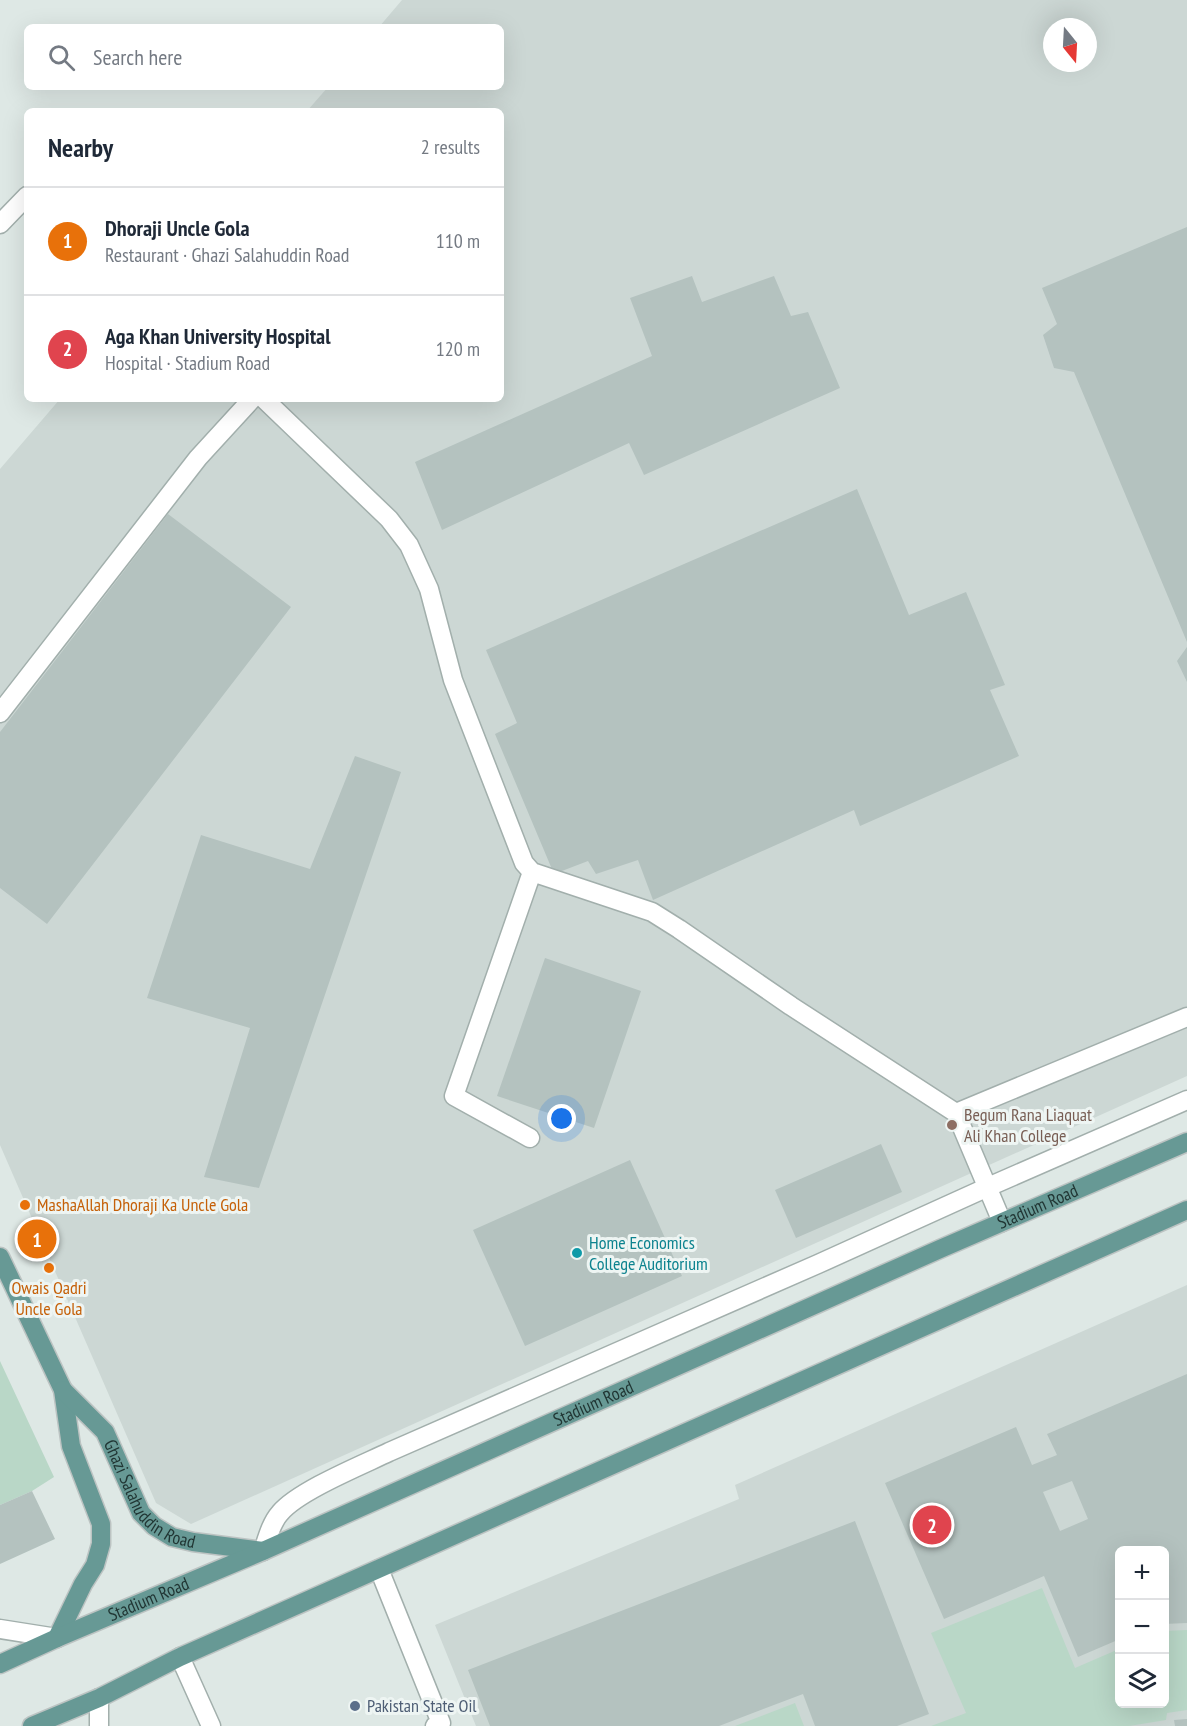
<!DOCTYPE html>
<meta charset="utf-8">
<style>
:root{--surface:#fff;--page:#f6f6f7;--text:#1f2937;--muted:#747a83;--line:#e0e1e3;--accent:#0f766e}
body{margin:0;font-family:"PT Sans Narrow",sans-serif;background:var(--page);color:var(--text)}
.controls{position:absolute;right:18px;bottom:18px;display:grid;overflow:hidden;border-radius:9px;box-shadow:0 6px 24px #0002}
.controls button{width:54px;height:54px;display:grid;place-items:center;padding:0;border:0;border-bottom:2px solid var(--line);background:var(--surface);color:var(--text);font:30px sans-serif}
.compass{position:absolute;left:1043px;top:18px;width:54px;height:54px;border-radius:50%;background:var(--surface);box-shadow:0 6px 24px #0002;rotate:162deg}
.you{position:absolute;left:562px;top:1119px;width:21px;height:21px;margin:-15px;border:4px solid #fff;border-radius:50%;background:#1a73e8;box-shadow:0 0 0 9px #1a73e833}
.badge{display:grid;place-items:center;width:39px;height:39px;border-radius:50%;background:var(--accent);color:#fff;font-size:20px;font-weight:700}
.pin{position:absolute;translate:-50% -50%;border:3px solid #fff;box-shadow:0 2px 6px #0006}
.list{margin:0;padding:0;list-style:none}
h2{display:flex;justify-content:space-between;align-items:center;height:78px;margin:0;padding:0 24px;font-size:26px}
h2 small{font-size:20px;font-weight:400;color:var(--muted)}
.list li{display:grid;grid-template-columns:39px 1fr auto;gap:18px;align-items:center;box-sizing:border-box;height:108px;padding:0 24px;border-top:2px solid var(--line)}
.list b{display:block;font-size:22px;white-space:nowrap}
.list p{margin:0;font-size:20px;white-space:nowrap;color:var(--muted)}
.list em{font-size:20px;font-style:normal;color:var(--muted)}
.icon{flex:none;width:33px;height:33px;fill:none;stroke:currentColor;stroke-width:2;stroke-linecap:round;stroke-linejoin:round}
.map{position:relative;flex:none;width:1187px;height:1726px;overflow:hidden}
.search{position:absolute;background:var(--surface);box-shadow:0 6px 24px #0002;left:24px;top:24px;width:480px;height:66px;display:flex;align-items:center;gap:15px;box-sizing:border-box;padding:0 21px;border-radius:9px;color:var(--muted);font-size:22px}
.panel{position:absolute;background:var(--surface);box-shadow:0 6px 24px #0002;left:24px;top:108px;width:480px;height:294px;border-radius:9px}
.map>svg:first-child{display:block}
.built{fill:#ccd7d4;fill-rule:evenodd}
.green{fill:#b9d7c7}
.building{fill:#b4c2bf;fill-rule:evenodd}
.lines{fill:none;stroke-linecap:round;stroke-linejoin:round}
.minor-casing{stroke:#a2afac;stroke-width:21}
.major-casing{stroke:#bcc3c2;stroke-width:21}
.minor{stroke:#fff;stroke-width:18}
.major{stroke:#679995;stroke-width:18}
.education-dot{fill:#8d6e63;stroke:#eef5f3;stroke-width:2}
.food-dot{fill:#e8710a;stroke:#eef5f3;stroke-width:2}
.culture-dot{fill:#0f9aa8;stroke:#eef5f3;stroke-width:2}
.service-dot{fill:#5c6f8a;stroke:#eef5f3;stroke-width:2}
.labels{text-anchor:middle;stroke-width:6;stroke-linejoin:round;paint-order:stroke}
.education-label{font-size:18px;fill:#785e54;stroke:#eef5f3;text-anchor:start}
.food-label{font-size:18px;fill:#c56008;stroke:#eef5f3;text-anchor:start}
.street-label{font-size:18px;fill:#213634;stroke:#eef5f3}
.culture-label{font-size:18px;fill:#0d838f;stroke:#eef5f3;text-anchor:start}
.service-label{font-size:18px;fill:#4e5e75;stroke:#eef5f3;text-anchor:start}
</style>
<div class="map">
<svg width="1187" height="1726" viewBox="0 0 1187 1726">
<rect width="100%" height="100%" fill="#dee8e5"/>
<path class="built" d="M402 0H1187V1076L191 1524 156 1503 0 1145V469L60 399H501V111H307L328 87H501V27H379ZM1052 27H1088V63H1052Z
M1187 1285V1726H476L435 1625 739 1499 735 1485ZM1120 1550H1164V1704H1120Z"/>
<path class="green" d="M0 1361 54 1477 32 1491 0 1505Z
M1042 1588 1075 1668 1119 1649 1120 1704H1164L1165 1631 1187 1630V1710L1167 1713 1166 1720 1129 1726H931L966 1713 931 1633Z
M795 1703 804 1726H735Z"/>
<path class="building" d="M1187 227V642L1074 372 1054 368 1043 335 1057 324 1042 288Z
M692 276 702 302 774 276 791 316 808 312 840 388 644 475 629 443 442 530 415 462 652 356 630 298Z
M857 489 909 615 966 592 1005 685 990 690 1019 756 860 826 854 810 653 900 638 860 596 874 588 861 554 874 495 734 517 723 486 650Z
M168 514 291 607 47 924 0 888V732Z
M1187 647V682L1177 661Z
M355 756 401 772 259 1188 204 1177 250 1028 147 998 201 835 310 869Z
M545 958 641 991 594 1128 497 1096Z
M881 1144 902 1192 796 1238 775 1190Z
M630 1160 682 1276 525 1346 473 1230Z
M1187 1374V1623L1164 1624V1550H1120V1639L1078 1657 1044 1576 944 1619 885 1483 1016 1427 1032 1465 1057 1455 1047 1434ZM1072 1481 1088 1519 1060 1531 1043 1492Z
M32 1491 55 1539 0 1564V1505Z
M855 1521 929 1714 897 1726H815L803 1694 719 1726H490L468 1670Z
M1187 1719V1726H1175L1174 1720Z"/>
<g class="lines">
<g class="minor-casing">
<path id="minor" d="M0 224 27 196
M264 399 389 519 409 545 429 589 453 680 524 863 532 872 652 912 679 929 791 1006 956 1113
M0 713 198 458 252 399
M530 1138 454 1096 532 872
M1002 1222 956 1113 1187 1017
M263 1551C267 1539 271 1523 280 1513 298 1491 362 1465 389 1452L818 1264 988 1187 1187 1100
M379 1569 441 1723 435 1726
M0 1629 57 1638
M180 1657 211 1726
M99 1698V1726"/>
</g>
<g class="major-casing">
<g id="major">
<path d="M0 1257 63 1390 71 1446 101 1524V1544L95 1565 83 1584 57 1638"/>
<path id="s1" d="M63 1390 105 1432 141 1513 154 1526 172 1537 193 1542 263 1551"/>
<path id="s2" d="M0 1664 57 1638 263 1551 940 1249 1187 1142"/>
<path d="M32 1726 99 1698 180 1657 1187 1210"/>
</g>
</g>
<use href="#minor" class="minor"/>
<use href="#major" class="major"/>
</g>
<circle class="education-dot" cx="952" cy="1125" r="6"/>
<g class="food-dot">
<circle cx="25" cy="1205" r="6"/>
<circle cx="49" cy="1268" r="6"/>
</g>
<circle class="culture-dot" cx="577" cy="1253" r="6"/>
<circle class="service-dot" cx="355" cy="1706" r="6"/>
<g class="labels">
<g class="education-label">
<text x="964" y="1121">Begum Rana Liaquat<tspan x="964" dy="21">Ali Khan College</tspan></text>
</g>
<g class="food-label">
<text x="37" y="1211">MashaAllah Dhoraji Ka Uncle Gola</text>
<text x="49" y="1294" text-anchor="middle">Owais Qadri<tspan x="49" dy="21">Uncle Gola</tspan></text>
</g>
<g class="street-label">
<text dy="6" stroke="none"><textPath href="#s2" startOffset="1134">Stadium Road</textPath></text>
<text dy="6" stroke="none"><textPath href="#s2" startOffset="648">Stadium Road</textPath></text>
<text dy="6" stroke="none"><textPath href="#s1" startOffset="140">Ghazi Salahuddin Road</textPath></text>
<text dy="6" stroke="none"><textPath href="#s2" startOffset="162">Stadium Road</textPath></text>
</g>
<g class="culture-label">
<text x="589" y="1249">Home Economics<tspan x="589" dy="21">College Auditorium</tspan></text>
</g>
<g class="service-label">
<text x="367" y="1712">Pakistan State Oil</text>
</g>
</g>
</svg>
<div class="controls">
<button>+</button>
<button>−</button>
<button><svg class="icon" aria-label="layers" viewBox="0 0 24 24"><path d="M12 4l9 5-9 5-9-5zM3 14l9 5 9-5"/></svg></button>
</div>
<svg class="compass" viewBox="-18 -18 36 36"><path d="M0-13l5 13h-10z" fill="#e53935"/><path d="M0 13l5-13h-10z" fill="#747a83"/></svg>
<div class="you"></div>
<div class="pin badge" style="left:37px;top:1239px;background:#e8710a">1</div>
<div class="pin badge" style="left:932px;top:1525px;background:#e0444e">2</div>
<div class="search"><svg class="icon" aria-label="search" viewBox="0 0 24 24"><circle cx="10" cy="10" r="6"/><path d="M15 15l6 6"/></svg>Search here</div>
<section class="panel">
<h2>Nearby<small>2 results</small></h2>
<ul class="list">
<li><span class="badge" style="background:#e8710a">1</span><div><b>Dhoraji Uncle Gola</b><p>Restaurant · Ghazi Salahuddin Road</p></div><em>110 m</em></li>
<li><span class="badge" style="background:#e0444e">2</span><div><b>Aga Khan University Hospital</b><p>Hospital · Stadium Road</p></div><em>120 m</em></li>
</ul>
</section>
</div>
